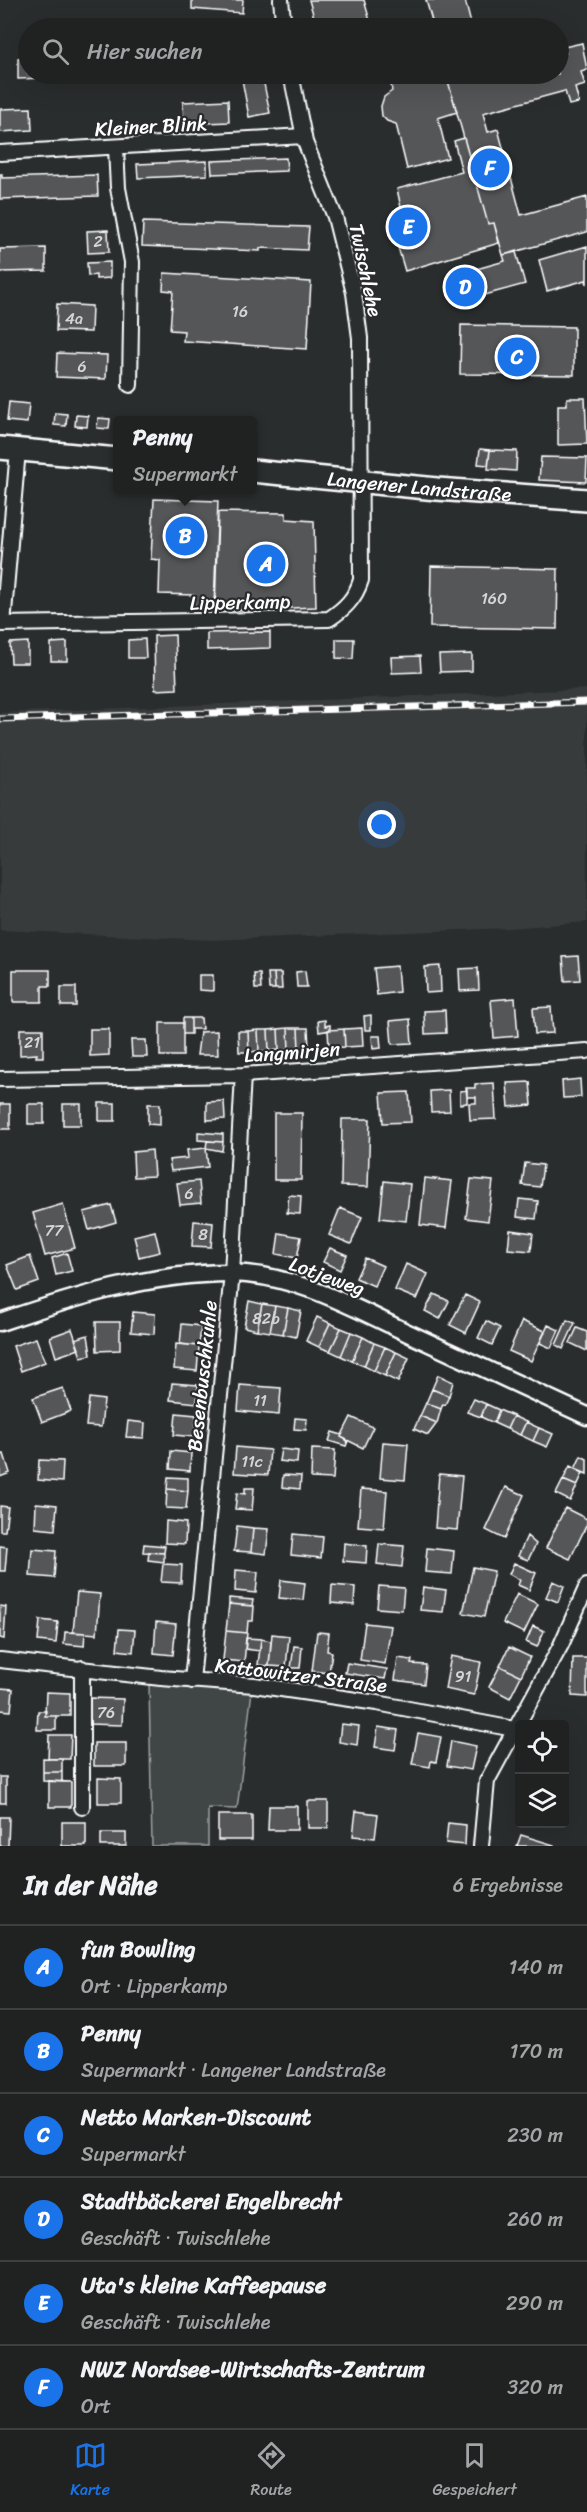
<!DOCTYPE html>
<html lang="de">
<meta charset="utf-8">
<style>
:root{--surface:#202222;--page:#282a2a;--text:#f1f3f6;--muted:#a2a4a5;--line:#3d3f40;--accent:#1a73e8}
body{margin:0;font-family:Sriracha,sans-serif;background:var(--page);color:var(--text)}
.controls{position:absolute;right:18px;bottom:18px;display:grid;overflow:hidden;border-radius:6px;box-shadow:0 6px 24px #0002}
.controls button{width:54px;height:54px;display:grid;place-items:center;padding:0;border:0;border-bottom:2px solid var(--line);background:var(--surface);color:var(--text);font:30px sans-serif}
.you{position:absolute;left:382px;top:825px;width:21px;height:21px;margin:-15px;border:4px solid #fff;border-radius:50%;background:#1a73e8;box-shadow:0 0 0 9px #1a73e833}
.badge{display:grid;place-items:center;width:39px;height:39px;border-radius:50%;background:var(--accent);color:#fff;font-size:20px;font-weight:700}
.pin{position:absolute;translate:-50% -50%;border:3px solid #fff;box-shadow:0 2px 6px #0006}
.popup{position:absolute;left:113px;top:416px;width:144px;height:78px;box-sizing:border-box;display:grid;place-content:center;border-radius:6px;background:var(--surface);filter:drop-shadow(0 2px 4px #0005);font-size:20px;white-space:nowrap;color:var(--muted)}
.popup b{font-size:22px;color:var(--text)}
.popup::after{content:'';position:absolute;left:50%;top:100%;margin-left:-12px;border:12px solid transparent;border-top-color:var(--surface)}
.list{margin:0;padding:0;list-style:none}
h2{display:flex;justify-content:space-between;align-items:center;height:78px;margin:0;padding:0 24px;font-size:26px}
h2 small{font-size:20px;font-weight:400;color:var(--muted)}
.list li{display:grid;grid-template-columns:39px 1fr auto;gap:18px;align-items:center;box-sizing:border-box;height:84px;padding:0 24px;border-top:2px solid var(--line)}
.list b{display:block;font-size:22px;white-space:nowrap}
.list p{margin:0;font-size:20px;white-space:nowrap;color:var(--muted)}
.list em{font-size:20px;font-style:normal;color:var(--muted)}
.icon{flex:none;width:33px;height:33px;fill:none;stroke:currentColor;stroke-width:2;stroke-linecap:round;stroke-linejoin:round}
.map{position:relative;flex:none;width:587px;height:1846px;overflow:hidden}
.search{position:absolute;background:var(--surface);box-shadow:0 6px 24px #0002;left:18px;right:18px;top:18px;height:66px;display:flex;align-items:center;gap:15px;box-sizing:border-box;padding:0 21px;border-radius:33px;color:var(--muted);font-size:22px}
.sheet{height:582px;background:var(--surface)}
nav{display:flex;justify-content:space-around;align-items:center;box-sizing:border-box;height:84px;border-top:2px solid var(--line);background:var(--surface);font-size:16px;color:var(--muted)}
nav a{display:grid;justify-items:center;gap:3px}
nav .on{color:var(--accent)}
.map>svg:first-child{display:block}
.built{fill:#373a3b}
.green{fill:#414445;stroke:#a0a2a2;stroke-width:1.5}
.building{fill:#555758;stroke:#fff;stroke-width:1.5}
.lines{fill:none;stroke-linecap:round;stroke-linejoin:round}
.minor-casing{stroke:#fff;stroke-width:18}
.tertiary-casing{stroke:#fff;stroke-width:21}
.primary-casing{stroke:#fff;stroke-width:26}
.minor{stroke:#2a2d2e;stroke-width:14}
.tertiary{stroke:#2a2d2e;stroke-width:16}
.primary{stroke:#2a2d2e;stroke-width:21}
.rail-casing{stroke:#fff;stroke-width:7}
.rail{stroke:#2a2d2e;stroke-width:4.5;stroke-dasharray:14;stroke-linecap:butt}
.labels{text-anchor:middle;stroke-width:4.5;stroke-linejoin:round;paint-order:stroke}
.number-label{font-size:16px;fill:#d4d5d5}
.street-label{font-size:20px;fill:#fff;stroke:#2a2d2e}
</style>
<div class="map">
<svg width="587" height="1846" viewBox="0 0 587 1846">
<rect width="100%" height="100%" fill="#2a2d2e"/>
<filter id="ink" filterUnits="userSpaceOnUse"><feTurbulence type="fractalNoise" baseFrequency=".0167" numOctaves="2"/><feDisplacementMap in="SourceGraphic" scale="12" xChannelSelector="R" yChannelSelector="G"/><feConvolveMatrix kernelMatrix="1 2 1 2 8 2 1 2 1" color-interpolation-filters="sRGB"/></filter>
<g filter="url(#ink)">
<path class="built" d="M587 689V922L510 928 210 940 0 930V713Z"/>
<path class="green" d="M149 1682 252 1691 237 1809 208 1808V1846H152Z"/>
<path class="building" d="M192 0H243L242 13 192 9Z
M309 0H364L372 28H317Z
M426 0H465L472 28H434Z
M582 43 587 70 581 72 585 85 575 88 579 103 569 105 565 91 483 113 488 132 498 129 521 215 587 197V232L503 255 494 223 488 224 446 74H558V55L566 53 564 47Z
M18 58H28V74H153L18 79Z
M241 74H262L270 113 249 117Z
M433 74H446L457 112 438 118 448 158 407 169 396 124 387 121 382 116 381 106 384 97 392 91 391 85Z
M228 100 229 122 184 124 183 102Z
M31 108 32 130 0 132V109Z
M464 138 488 224 494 223 499 243 405 271 392 227 399 225 396 213 402 212 397 189 462 172 454 141Z
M286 158 287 171 212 174 211 161Z
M207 161V175L138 178 137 164Z
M0 174H2V178L97 175 98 196 0 199Z
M143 222 309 227 307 250 260 248V251L142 246Z
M108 230 109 252 88 253 87 231Z
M587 246V284L586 280 547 291 539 260Z
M46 248V271L0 272V249Z
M516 252 525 284 462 301 455 275 505 261 503 255Z
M110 262V278L96 279V275L88 276 87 263Z
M164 273 311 282 307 349 183 341 184 331 170 330 173 291 163 290Z
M57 304 92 306 91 332 56 331Z
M461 325 574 327V375L460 374Z
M57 353 107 355 106 379 56 377Z
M567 398H585L587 444 558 445V405H567Z
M9 402 29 404 27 423 7 421Z
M55 413 67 414 66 426 54 425Z
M76 415 88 416 87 427 75 426Z
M98 418 110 419 109 429 97 428Z
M480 449 490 450 488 465 478 464Z
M490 450 517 451 516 471 488 469Z
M541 457 587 458 586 482 539 480Z
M154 499 218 501 214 607 194 606V595L159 594 160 560 151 559Z
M218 512 286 513V519L314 521 316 607 215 611Z
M431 566 558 569 557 629 430 627Z
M270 632V648L207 650V633Z
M175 635 177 689 155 690 154 636Z
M145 639 146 658H128V640Z
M336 639H354L353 659 336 658Z
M28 642V663H11L10 643Z
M67 642V661H51V643Z
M472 654V671L440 672 439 655Z
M420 656 421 672 392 673 391 657Z
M578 956 580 980 565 981 563 957Z
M397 966 399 992 377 995 374 968Z
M440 966 441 992 426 993 425 967Z
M478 968 479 990 460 991 459 969Z
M13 970H50V986H42V1002H13Z
M305 971 307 987H297L296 972Z
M268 973H274L275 989H269Z
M274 973H281L282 989H275Z
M254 974H260L261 989H255Z
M199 975H213V991L199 990Z
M61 987H76V1006H61Z
M515 998 518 1036 494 1038 491 1000Z
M551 1007 553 1033 535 1034 533 1008Z
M445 1010 446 1033 425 1034 424 1011Z
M371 1015V1030H365L364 1016Z
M183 1018H191V1034H183Z
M191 1018H201L202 1029H191Z
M410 1019 412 1043 392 1044 390 1021Z
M325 1020V1026L330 1025V1030L319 1032 318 1021Z
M160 1023H183V1056H160Z
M288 1028 289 1050H279L278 1029Z
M288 1028H298L299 1049 289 1050Z
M298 1028H308L309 1049H299Z
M362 1028 363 1046 345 1047 344 1029Z
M20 1029H43V1057H36L37 1054 20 1055Z
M90 1029H109V1055L90 1056Z
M278 1029 279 1050 269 1051 268 1030Z
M344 1029 345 1047 329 1048 328 1030Z
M258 1030H268L269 1051H259Z
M258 1030 259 1051 249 1052 248 1031Z
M217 1031 218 1055H197L200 1032Z
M238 1031H248L249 1052H239Z
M372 1036H380L381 1048 373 1049Z
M131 1040H146L147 1057H132Z
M580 1079 581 1097 563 1098 562 1081Z
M530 1082 532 1105 509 1107 507 1083Z
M494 1083 496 1119 470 1120 469 1103H476V1097H467L466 1088H475V1084Z
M449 1090 450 1111 431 1112 430 1091Z
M467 1090V1103L460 1104V1091Z
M409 1092 411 1122 383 1123 381 1093Z
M224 1101 225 1119 207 1120V1102Z
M99 1103H115V1121H99Z
M0 1104H10V1129H0Z
M28 1104H44V1124H28Z
M63 1104H81V1125H63Z
M148 1104H160V1125L148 1124Z
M274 1113H302L301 1180H274Z
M342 1119H370L368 1187 341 1186Z
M198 1132 223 1134V1142L198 1140Z
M207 1141 223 1142 222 1151 206 1148Z
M206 1148 208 1167 171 1171 169 1160 188 1158 187 1150Z
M152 1150 154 1176 134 1177 133 1152Z
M525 1163 543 1165 540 1187 522 1185Z
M425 1178 452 1181 446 1228 420 1225Z
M471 1179 493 1181 488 1221 466 1218Z
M199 1181 201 1203 180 1205 177 1183Z
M384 1181 410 1184 406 1221 380 1218Z
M289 1195 301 1196 300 1214 287 1213Z
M519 1199 538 1201 536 1219 517 1217Z
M63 1204 75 1248 45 1256 33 1213Z
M111 1205 116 1222 89 1230 84 1212Z
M340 1208 362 1217 351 1244 329 1235Z
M194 1221 213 1223 211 1247 192 1246Z
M510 1230 533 1233 531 1251 508 1249Z
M155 1231 160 1252 139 1257 134 1236Z
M279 1233 301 1237 297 1258 276 1254Z
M330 1248 347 1255 340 1270 323 1262Z
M67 1253 72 1271 56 1275 52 1258Z
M30 1256 39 1282 17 1290 7 1265Z
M365 1258 383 1266 374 1286 356 1278Z
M406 1264 428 1274 417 1299 395 1290Z
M434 1294 449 1301 440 1319 425 1311Z
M465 1295 480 1302 466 1333 450 1325Z
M249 1301 262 1304 257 1330 244 1327Z
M262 1304 275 1306 270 1332 257 1330Z
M275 1306 288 1308 283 1334 270 1332Z
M288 1308 301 1311 296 1337 283 1334Z
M133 1312 155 1314 154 1334 131 1332Z
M317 1317 330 1323 319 1347 306 1341Z
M567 1320 575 1323 563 1349 556 1345Z
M486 1321 500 1328 492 1345 478 1338Z
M522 1321 545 1331 531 1361 509 1351Z
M96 1322H120V1350L97 1351Z
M330 1323 341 1328 330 1351 319 1347Z
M182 1324 201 1326 199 1346 180 1344Z
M548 1325 559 1330 551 1348 540 1343Z
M341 1328 351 1332 341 1356 330 1351Z
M577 1328 587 1332V1351L570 1343Z
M72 1329 79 1349 56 1357 50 1337Z
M351 1332 363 1337 352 1361 341 1356Z
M88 1335 91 1355 81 1357 75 1339Z
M363 1337 374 1343 364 1366 352 1361Z
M36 1338 45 1362 21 1371 13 1346Z
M374 1343 385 1347 374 1371 364 1366Z
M176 1344 199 1346 197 1371 174 1369Z
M385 1347 396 1352 385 1376 374 1371Z
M396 1352 409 1358 398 1382 385 1376Z
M438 1375 453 1382 449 1396 432 1389Z
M172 1383 198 1385 197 1403 170 1400Z
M240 1385 281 1388 279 1415 238 1411Z
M63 1388 71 1411 42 1422 33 1398Z
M432 1389 449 1396 445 1405 443 1404 441 1409 426 1403Z
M89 1398 104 1400 101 1427 86 1426Z
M474 1399 486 1404 481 1417 467 1412Z
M426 1403 441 1409 437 1423 420 1416Z
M486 1404 499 1410 494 1423 481 1417Z
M499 1410 513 1416 507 1429 494 1423Z
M176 1413 196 1415 195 1437 174 1435Z
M420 1416 437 1423 428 1435 414 1429Z
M513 1416 526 1422 520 1435 507 1429Z
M351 1417 373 1427 363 1448 341 1437Z
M295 1418 307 1419 306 1430 294 1429Z
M128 1421 145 1423 144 1438 126 1437Z
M526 1422 539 1428 533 1441 520 1435Z
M539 1428 553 1434 547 1447 533 1441Z
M332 1432 342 1435 341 1437 348 1441 346 1446 329 1441Z
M383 1442 408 1444 405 1480 380 1478Z
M236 1447 270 1450 268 1475 234 1473Z
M281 1449 298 1451 297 1463 279 1461Z
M312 1449 335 1450 333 1479 311 1478Z
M171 1451 191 1453 190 1471 170 1469Z
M4 1454 10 1473 0 1477V1455Z
M581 1456 587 1459V1474L575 1469Z
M39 1460 63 1461 62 1482 38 1480Z
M570 1466 583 1473 577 1486 563 1480Z
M439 1474 462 1476 457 1530 435 1528Z
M283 1475 301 1476 300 1489 282 1487Z
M168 1477 188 1478V1491L167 1489Z
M563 1480 577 1486 570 1501 556 1494Z
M506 1487 524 1495 504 1539 486 1530Z
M245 1488H254L252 1510 235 1509 237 1493 245 1494Z
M167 1489 188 1491 186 1509 166 1508Z
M361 1489 387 1491 384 1528 358 1526Z
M36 1503 57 1505 55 1530 35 1528Z
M0 1506 8 1507 5 1531H0Z
M565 1508 587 1519V1524L570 1559 546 1548Z
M166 1521 186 1523 185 1544 165 1543Z
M237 1526 253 1528 251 1552 234 1551Z
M253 1528 269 1529 266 1554 251 1552Z
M293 1534 323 1537 321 1558 291 1555Z
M527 1536 536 1544 528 1560 518 1556Z
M344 1543 367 1546 366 1563 343 1561Z
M144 1544 165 1546 164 1553 143 1552Z
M379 1544 404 1546 402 1567 377 1564Z
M0 1546 7 1547 5 1571H0Z
M427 1548 454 1551 452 1574 425 1572Z
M32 1549 56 1551 54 1578 30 1576Z
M149 1552 164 1553V1562L148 1560Z
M514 1563 536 1573 529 1590 518 1585 520 1580 509 1574Z
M163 1564 182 1565 181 1583 161 1582Z
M473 1567 494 1571 484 1617 463 1613Z
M236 1570 258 1572 256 1593 235 1591Z
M281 1580 305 1583 303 1600 279 1598Z
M553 1581 564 1586 558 1602 546 1597Z
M332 1585 355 1587 354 1605 331 1603Z
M379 1586 404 1588 402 1610 377 1608Z
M423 1587 446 1590 443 1612 420 1610Z
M77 1592 100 1594 97 1634 73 1632Z
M517 1594 538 1604 524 1633 503 1623Z
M229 1598 253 1600 252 1606 229 1604Z
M229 1604 254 1606 253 1621H248L247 1633 226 1631Z
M0 1606 6 1607 4 1639 0 1638Z
M40 1620 58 1622 56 1643 38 1641Z
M156 1622 176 1624 173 1655 154 1653Z
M365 1623 391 1626 385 1664 360 1660Z
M533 1626 544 1631 537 1647 526 1642Z
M119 1629 135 1630 133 1652 117 1650Z
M226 1631 247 1633 244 1662 223 1660Z
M65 1632 85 1633 84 1646 64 1644Z
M317 1632 329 1633 327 1651 332 1652 329 1673 312 1671Z
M272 1634 289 1636 286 1667 269 1666Z
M246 1638 261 1639 260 1651 245 1649Z
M261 1639 271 1641 269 1666 258 1665Z
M294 1646 302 1647 300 1668H291Z
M509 1647 530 1657 521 1676 500 1666Z
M451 1656 481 1662 474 1695 445 1689Z
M398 1658 412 1660 411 1664 426 1665 424 1684 395 1680Z
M573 1658H587V1697L572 1696Z
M347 1663 387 1669 385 1679 345 1673Z
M500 1666 521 1676 510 1698 489 1687Z
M0 1688 13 1689 11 1711 0 1710Z
M46 1692 70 1693V1716H45Z
M89 1698 123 1699 122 1725 88 1724Z
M38 1711H46L45 1716H56V1730H37Z
M341 1724 359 1726 357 1745 339 1742Z
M378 1727 398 1730 395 1750 375 1747Z
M418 1733 441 1737 436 1762 431 1761 430 1767 412 1764Z
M49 1735H71L70 1759H48Z
M451 1741 476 1746 471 1770 447 1766Z
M94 1743H126V1766H94Z
M43 1758 62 1759V1772H43Z
M43 1772H62V1782L43 1781Z
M0 1777H6V1803H0Z
M98 1778 121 1779V1803H98Z
M49 1781 71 1782V1807H49Z
M308 1801H328V1828H308Z
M269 1806H297V1830H268Z
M356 1811 378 1814 375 1838 353 1836Z
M218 1815H252V1840H218Z
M0 1817H9L8 1846H0Z
M62 1822H86V1846H62Z
M448 1823 466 1825 465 1845 446 1843Z
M101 1833H126V1846H101Z
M521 1835 554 1845V1846H517Z"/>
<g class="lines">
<g class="minor-casing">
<path id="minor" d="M281 0 284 28
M116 148 118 188 132 262 130 385
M0 153 304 136
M0 624 329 619C344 609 355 599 361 580L360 338 354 293 335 217 305 142 291 74
M3 624 18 450
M0 1079 243 1075 587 1051
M0 1660 161 1678 254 1685 377 1703 514 1729
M82 1668V1807
M192 1681 232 1273 243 1075
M481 1846 487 1781 561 1645 587 1586"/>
</g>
<g class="tertiary-casing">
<path id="tertiary" d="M0 1322C74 1297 151 1273 230 1273 295 1274 353 1307 410 1334 469 1361 528 1389 587 1416"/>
</g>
<g class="primary-casing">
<g id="primary">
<path d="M0 448 118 459"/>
<path id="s1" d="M252 471 437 489 587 500"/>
</g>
</g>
<use href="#minor" class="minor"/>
<use href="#tertiary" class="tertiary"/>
<use href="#primary" class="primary"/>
<g class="rail-casing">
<path id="rail" d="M0 719 587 702"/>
</g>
<use href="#rail" class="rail"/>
</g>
</g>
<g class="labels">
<g class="number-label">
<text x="98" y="247">2</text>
<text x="240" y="317">16</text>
<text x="74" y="324">4a</text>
<text x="82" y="372">6</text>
<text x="494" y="604">160</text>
<text x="32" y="1048">21</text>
<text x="189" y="1199">6</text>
<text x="54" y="1236">77</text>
<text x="203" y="1240">8</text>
<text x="266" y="1324">82b</text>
<text x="260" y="1406">11</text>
<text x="252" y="1467">11c</text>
<text x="463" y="1682">91</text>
<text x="106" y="1718">76</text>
</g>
<g class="street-label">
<text transform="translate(151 126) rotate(-3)" y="7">Kleiner Blink</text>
<text transform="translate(366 270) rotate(78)" y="7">Twischlehe</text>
<text dy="7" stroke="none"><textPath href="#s1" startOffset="168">Langener Landstraße</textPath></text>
<text transform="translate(240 602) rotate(-1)" y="7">Lipperkamp</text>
<text transform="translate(292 1052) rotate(-4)" y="7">Langmirjen</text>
<text transform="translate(327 1276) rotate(20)" y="7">Lotjeweg</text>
<text transform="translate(202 1376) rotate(-84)" y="7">Besenbuschkuhle</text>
<text transform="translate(301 1675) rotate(7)" y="7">Kattowitzer Straße</text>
</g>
</g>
</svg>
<div class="controls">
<button><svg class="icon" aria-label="locate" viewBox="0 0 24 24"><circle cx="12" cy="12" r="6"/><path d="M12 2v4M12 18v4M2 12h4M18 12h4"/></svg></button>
<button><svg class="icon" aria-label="layers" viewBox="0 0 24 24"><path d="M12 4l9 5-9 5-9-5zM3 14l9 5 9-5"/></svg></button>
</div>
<div class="you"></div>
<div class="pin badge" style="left:266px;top:564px">A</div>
<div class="pin badge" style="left:185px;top:536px">B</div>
<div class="popup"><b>Penny</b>Supermarkt</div>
<div class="pin badge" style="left:517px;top:357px">C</div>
<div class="pin badge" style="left:465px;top:287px">D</div>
<div class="pin badge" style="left:408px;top:227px">E</div>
<div class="pin badge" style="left:490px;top:168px">F</div>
<div class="search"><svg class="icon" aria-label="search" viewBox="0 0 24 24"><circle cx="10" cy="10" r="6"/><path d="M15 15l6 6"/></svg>Hier suchen</div>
</div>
<section class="sheet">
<h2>In der Nähe<small>6 Ergebnisse</small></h2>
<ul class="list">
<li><span class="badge">A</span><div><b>fun Bowling</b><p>Ort · Lipperkamp</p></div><em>140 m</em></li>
<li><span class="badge">B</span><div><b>Penny</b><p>Supermarkt · Langener Landstraße</p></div><em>170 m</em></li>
<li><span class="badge">C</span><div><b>Netto Marken-Discount</b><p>Supermarkt</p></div><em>230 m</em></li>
<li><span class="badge">D</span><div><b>Stadtbäckerei Engelbrecht</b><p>Geschäft · Twischlehe</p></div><em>260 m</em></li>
<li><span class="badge">E</span><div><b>Uta's kleine Kaffeepause</b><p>Geschäft · Twischlehe</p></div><em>290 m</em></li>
<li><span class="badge">F</span><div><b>NWZ Nordsee-Wirtschafts-Zentrum</b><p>Ort</p></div><em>320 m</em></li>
</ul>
</section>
<nav>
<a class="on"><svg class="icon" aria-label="map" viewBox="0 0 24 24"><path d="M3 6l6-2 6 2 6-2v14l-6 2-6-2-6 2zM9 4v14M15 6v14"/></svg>Karte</a>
<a><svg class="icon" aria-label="directions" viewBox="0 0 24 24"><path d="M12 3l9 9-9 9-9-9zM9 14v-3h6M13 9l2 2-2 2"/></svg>Route</a>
<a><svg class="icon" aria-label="saved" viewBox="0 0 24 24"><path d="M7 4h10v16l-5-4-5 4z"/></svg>Gespeichert</a>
</nav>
